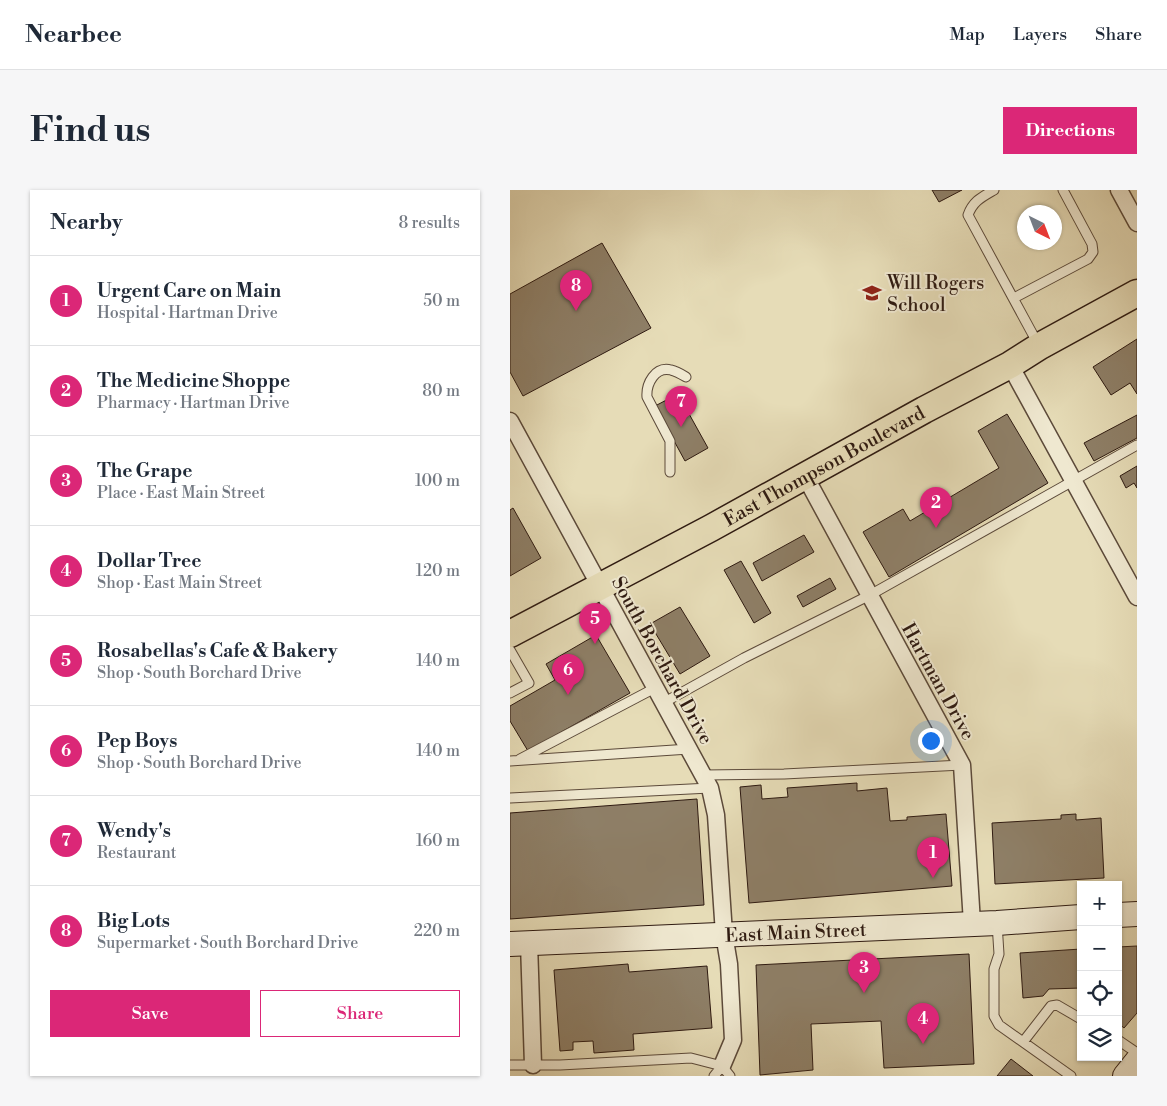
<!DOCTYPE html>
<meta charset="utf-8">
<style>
:root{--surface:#fff;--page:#f6f6f7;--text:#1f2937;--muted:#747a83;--line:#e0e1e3;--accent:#db2777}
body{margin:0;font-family:"Libre Bodoni",serif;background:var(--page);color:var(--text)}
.controls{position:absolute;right:15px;bottom:15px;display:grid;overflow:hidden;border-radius:0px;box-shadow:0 1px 4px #0004}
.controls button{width:45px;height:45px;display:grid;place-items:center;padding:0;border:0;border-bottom:1px solid var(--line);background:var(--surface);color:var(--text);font:25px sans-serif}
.compass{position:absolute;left:507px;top:15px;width:45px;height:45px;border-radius:50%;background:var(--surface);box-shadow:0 1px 4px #0004;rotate:138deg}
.you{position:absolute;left:420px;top:550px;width:18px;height:18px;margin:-12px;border:4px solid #fff;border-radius:50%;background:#1a73e8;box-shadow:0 0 0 8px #1a73e833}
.badge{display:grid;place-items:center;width:32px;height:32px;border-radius:50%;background:var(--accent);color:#fff;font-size:16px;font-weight:700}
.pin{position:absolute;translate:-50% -41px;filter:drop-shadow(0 1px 2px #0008)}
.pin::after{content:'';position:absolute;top:26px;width:18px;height:15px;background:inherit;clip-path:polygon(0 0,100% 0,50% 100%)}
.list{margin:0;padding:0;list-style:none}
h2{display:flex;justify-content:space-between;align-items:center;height:65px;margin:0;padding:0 20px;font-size:21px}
h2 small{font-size:16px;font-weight:400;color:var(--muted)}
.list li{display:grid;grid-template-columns:32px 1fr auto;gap:15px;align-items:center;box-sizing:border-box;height:90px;padding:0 20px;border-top:1px solid var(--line)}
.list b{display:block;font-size:19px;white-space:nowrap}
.list p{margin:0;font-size:16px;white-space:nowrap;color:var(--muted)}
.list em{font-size:16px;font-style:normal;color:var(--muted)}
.actions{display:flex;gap:10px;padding:15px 20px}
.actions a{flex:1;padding:11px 0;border:1px solid var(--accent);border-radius:0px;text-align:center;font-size:18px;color:var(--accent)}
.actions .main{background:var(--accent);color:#fff}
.icon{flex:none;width:28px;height:28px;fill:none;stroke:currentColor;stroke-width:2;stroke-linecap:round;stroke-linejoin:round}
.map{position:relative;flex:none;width:627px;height:886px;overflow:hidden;border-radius:0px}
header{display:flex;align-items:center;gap:30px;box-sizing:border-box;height:70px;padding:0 25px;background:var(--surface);border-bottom:1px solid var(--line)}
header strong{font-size:24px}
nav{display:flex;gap:28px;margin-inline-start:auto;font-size:18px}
.intro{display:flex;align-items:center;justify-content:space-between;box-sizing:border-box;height:120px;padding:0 30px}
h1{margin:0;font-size:35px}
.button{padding:12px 22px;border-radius:0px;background:var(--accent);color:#fff;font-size:18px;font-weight:700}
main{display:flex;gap:30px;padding:0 30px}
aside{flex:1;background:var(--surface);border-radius:0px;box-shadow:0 1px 4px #0004}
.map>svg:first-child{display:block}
.building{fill:#8e7f67;stroke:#2e1a11}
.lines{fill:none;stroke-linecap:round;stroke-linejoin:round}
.lane-casing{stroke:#5c4a3a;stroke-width:11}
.street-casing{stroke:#5c4a3a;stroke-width:19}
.secondary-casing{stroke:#2e1a11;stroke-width:26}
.primary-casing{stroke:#2e1a11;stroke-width:29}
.lane{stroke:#efe8d0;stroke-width:9}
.street{stroke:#efe8d0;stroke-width:16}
.secondary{stroke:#efe8d0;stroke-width:24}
.primary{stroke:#e6dcb7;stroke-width:26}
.labels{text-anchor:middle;stroke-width:4;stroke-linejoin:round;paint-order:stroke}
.poi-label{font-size:19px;fill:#2e1a11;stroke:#efe8d0;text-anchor:start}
.street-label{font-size:19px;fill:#2e1a11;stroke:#efe8d0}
</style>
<header>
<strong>Nearbee</strong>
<nav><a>Map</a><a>Layers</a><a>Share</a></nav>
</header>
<div class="intro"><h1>Find us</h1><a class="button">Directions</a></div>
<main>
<aside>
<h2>Nearby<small>8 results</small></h2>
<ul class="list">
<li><span class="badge">1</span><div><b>Urgent Care on Main</b><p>Hospital · Hartman Drive</p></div><em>50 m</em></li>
<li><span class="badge">2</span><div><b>The Medicine Shoppe</b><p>Pharmacy · Hartman Drive</p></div><em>80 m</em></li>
<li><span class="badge">3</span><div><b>The Grape</b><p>Place · East Main Street</p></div><em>100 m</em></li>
<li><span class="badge">4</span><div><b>Dollar Tree</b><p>Shop · East Main Street</p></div><em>120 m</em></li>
<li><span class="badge">5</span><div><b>Rosabellas's Cafe &amp; Bakery</b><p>Shop · South Borchard Drive</p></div><em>140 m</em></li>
<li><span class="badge">6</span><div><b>Pep Boys</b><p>Shop · South Borchard Drive</p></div><em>140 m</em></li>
<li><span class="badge">7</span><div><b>Wendy's</b><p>Restaurant</p></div><em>160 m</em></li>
<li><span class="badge">8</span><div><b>Big Lots</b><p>Supermarket · South Borchard Drive</p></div><em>220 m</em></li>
</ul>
<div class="actions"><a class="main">Save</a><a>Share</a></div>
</aside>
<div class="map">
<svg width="627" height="886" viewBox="0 0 627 886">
<rect width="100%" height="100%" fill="#e6dcb7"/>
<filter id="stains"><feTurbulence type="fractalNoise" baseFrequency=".004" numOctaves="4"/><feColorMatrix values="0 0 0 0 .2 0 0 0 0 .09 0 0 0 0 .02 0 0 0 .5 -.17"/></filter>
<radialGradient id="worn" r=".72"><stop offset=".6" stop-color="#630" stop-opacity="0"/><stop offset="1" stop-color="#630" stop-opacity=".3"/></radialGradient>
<path class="building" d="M422 0H452L429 12Z
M92 53 141 138 13 206 0 182V104Z
M627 149V204L620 193 601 205 583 177Z
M168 204 198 258 175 271 145 216Z
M497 224 538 293 379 387 353 342 393 319 400 331 489 278 468 241Z
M627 225V248L584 271 574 253Z
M627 276V298L624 293 616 298 610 286Z
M3 318 31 368 0 386V320Z
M294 345 304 362 252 391 243 373Z
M231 371 261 423 244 433 214 380Z
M320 388 326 399 293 417 287 406Z
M170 417 200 466 170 484 140 434Z
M86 445 120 503 18 561 0 531V516L45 490 36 474Z
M347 593V601L377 598 380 631 397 630V627L436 624 442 696 239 713 230 597 251 595 252 609 278 607 277 598Z
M187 609 194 715 0 729V623Z
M566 624V630L591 628 594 688 485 694 482 633 551 629V625Z
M627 756V823L614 838 608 833V757Z
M571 759V798L539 799 533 806 513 808 510 763Z
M459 764 464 874 374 878 371 831 301 834 303 880 250 885 246 775Z
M118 774 119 782 197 776 202 838 123 844 124 860 84 863 83 851 63 852V860L50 861 44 780Z
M501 869 523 886H487Z"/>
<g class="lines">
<g class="lane-casing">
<path id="lane" d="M484 0C472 7 463 11 458 25L528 154
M504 108 578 69 583 62 582 54 553 0
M160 282V251L137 207C136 194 145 176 161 180 166 181 171 184 176 187
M0 460 19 493 0 503
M153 513 234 468 360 405 627 255
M10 569 145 498
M0 571 179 559
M194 585 274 584 452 575
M0 608 200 598
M487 733 489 764 484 779V826L489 835 561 886
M608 850 627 863
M513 852 541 816 547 815 571 829
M0 875H50L181 868 212 876 220 886
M204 886 212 876"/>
</g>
<g class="street-casing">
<path id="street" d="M609 0 627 33
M500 175 627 407
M0 231 200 598 206 625 214 744 219 774 223 850 212 876
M295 286 452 575 462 733
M19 753 23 875"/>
</g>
<g class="secondary-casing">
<g id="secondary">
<path d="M608 725 627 724"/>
<path id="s1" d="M0 754 487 733 571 727"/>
<path d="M615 886 627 871"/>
</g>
</g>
<g class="primary-casing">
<g id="primary">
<path id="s2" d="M0 444 201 338 414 220 500 175 530 156 627 103"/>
</g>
</g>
<use href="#lane" class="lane"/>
<use href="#street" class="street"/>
<use href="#secondary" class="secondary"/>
<use href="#primary" class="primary"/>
</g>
<defs>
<g id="school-bare" transform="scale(1.5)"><path d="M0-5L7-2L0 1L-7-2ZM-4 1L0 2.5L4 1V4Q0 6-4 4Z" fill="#8f2418" stroke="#efe8d0" stroke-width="2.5" paint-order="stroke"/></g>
</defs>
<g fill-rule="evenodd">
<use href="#school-bare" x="362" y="103"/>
</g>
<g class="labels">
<g class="poi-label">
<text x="377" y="99">Will Rogers<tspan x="377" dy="22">School</tspan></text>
</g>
<g class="street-label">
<text dy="7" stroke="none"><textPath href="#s2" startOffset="356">East Thompson Boulevard</textPath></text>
<text transform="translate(153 470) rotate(61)" y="7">South Borchard Drive</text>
<text transform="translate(429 491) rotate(61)" y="7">Hartman Drive</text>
<text dy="7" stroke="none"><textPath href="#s1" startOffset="286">East Main Street</textPath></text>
</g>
</g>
<rect width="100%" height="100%" filter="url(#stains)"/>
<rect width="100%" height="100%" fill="url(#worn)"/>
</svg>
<div class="controls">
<button>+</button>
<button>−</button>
<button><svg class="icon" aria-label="locate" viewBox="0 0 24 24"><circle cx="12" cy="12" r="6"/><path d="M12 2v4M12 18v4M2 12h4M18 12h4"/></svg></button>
<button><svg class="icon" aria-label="layers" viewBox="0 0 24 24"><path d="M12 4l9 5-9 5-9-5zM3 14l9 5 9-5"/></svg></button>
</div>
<svg class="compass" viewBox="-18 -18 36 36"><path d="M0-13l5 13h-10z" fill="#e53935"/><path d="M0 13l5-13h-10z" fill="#747a83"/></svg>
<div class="you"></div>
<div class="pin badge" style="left:423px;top:688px">1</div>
<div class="pin badge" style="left:426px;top:338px">2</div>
<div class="pin badge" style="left:354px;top:803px">3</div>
<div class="pin badge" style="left:413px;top:854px">4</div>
<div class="pin badge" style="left:85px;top:454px">5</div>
<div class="pin badge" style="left:58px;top:505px">6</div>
<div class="pin badge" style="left:171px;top:237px">7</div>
<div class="pin badge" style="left:66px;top:121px">8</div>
</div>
</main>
